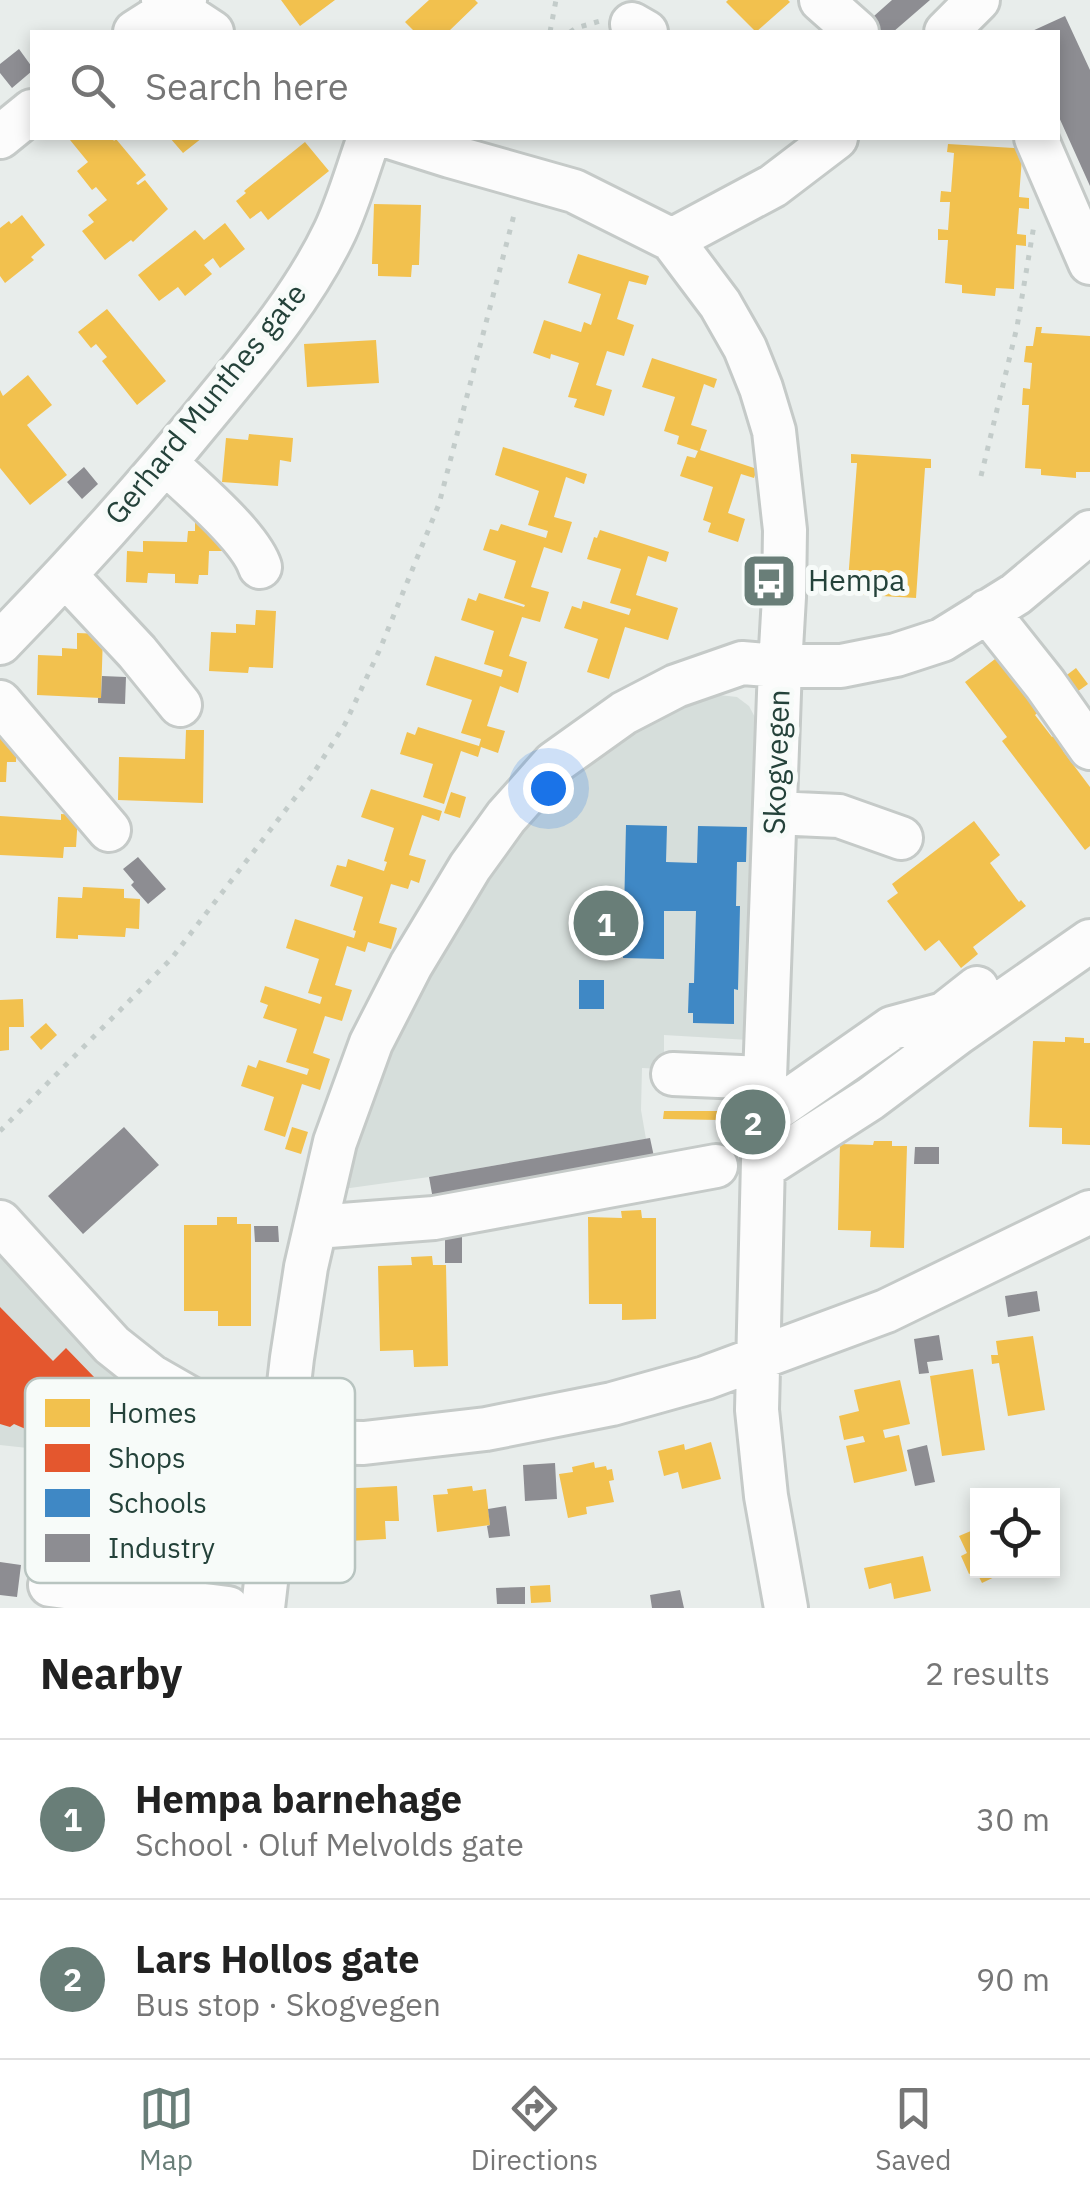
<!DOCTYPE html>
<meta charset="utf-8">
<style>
:root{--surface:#fff;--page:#f2f2f2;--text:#222;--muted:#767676;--line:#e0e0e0;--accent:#697e78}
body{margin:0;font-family:"IBM Plex Sans",sans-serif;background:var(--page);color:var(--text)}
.controls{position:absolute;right:30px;bottom:30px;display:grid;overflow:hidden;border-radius:0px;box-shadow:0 5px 15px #0003}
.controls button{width:90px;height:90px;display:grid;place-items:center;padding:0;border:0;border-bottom:2px solid var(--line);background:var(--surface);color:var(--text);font:50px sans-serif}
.you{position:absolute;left:548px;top:788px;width:35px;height:35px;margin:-25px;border:8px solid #fff;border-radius:50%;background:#1a73e8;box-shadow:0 0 0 15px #1a73e833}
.badge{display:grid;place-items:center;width:65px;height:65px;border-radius:50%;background:var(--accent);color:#fff;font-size:32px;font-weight:700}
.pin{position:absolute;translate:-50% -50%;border:5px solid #fff;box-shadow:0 2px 10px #0006}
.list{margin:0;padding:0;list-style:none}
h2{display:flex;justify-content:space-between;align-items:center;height:130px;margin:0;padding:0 40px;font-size:42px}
h2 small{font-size:32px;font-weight:400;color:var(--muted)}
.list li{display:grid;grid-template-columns:65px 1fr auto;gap:30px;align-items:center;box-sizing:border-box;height:160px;padding:0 40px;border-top:2px solid var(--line)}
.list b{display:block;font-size:38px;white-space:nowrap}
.list p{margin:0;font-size:32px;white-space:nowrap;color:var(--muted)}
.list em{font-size:32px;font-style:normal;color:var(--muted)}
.icon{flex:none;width:55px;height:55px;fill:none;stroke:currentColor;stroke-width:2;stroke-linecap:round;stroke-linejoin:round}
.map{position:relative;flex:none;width:1090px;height:1608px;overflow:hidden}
.search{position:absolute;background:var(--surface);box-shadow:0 5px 15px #0003;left:30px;right:30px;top:30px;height:110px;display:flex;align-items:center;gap:25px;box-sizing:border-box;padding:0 35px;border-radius:0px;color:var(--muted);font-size:38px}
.sheet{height:450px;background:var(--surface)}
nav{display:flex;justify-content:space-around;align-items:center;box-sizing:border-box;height:140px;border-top:2px solid var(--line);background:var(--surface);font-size:28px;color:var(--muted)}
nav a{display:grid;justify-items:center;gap:5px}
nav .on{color:var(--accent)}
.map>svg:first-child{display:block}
.built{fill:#d6dedb}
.homes{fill:#f2c14e}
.shops{fill:#e4572e}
.schools{fill:#3f88c5}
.industry{fill:#8d8d92}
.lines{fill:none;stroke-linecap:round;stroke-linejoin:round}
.minor-casing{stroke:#c5cac8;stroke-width:48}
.path{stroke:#c3ccca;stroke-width:5;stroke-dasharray:5 8;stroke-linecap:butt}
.minor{stroke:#fcfcfc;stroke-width:42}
.labels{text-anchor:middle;stroke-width:10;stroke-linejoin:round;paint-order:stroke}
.street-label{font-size:30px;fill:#24423a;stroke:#f7fbf9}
.poi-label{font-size:30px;fill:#24423a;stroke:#f7fbf9;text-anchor:start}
.key{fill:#f7fbf9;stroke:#b8c4c0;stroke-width:2.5}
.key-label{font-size:28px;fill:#24423a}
</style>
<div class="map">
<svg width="1090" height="1608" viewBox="0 0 1090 1608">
<rect width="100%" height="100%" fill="#e8edeb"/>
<path class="built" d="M719 695 737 697 749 706 758 723 749 1040 664 1035V1069L642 1068 641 1110 646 1139 429 1177 343 1189 367 1109 390 1048 435 958 496 871 498 862 535 810 612 743 656 716 695 700Z
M0 1254 39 1300 107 1364 251 1448 257 1460 258 1473 0 1445Z"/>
<path class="homes" d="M281 0H335L300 26Z
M429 0H475L478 3 448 32H415L405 22Z
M728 0H788L790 2 756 32 726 2Z
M73 138H112L114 141 116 139 146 175 136 183 138 185 145 180 168 209 133 242 131 240 105 260 82 231 94 222 88 215 107 200 96 187 92 190 77 171 88 162 70 140Z
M170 138H202L183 153Z
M305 142 329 171 268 220 261 211 250 219 236 201 246 193 244 191Z
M948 144 1029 149 1022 158 1019 197 1029 198V209L1019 208 1017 234 1026 235V246L1016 245 1014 289 996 288 995 296 962 293V285L945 283 948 240H938V229L948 230 950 202H940L941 191 951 192 954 153 947 152Z
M374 204 421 205 419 265H412L411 277 378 276V264H372Z
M22 215 45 245 31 257 34 260 5 283 0 276V228L9 221 11 224Z
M225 223 245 249 220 268 213 258 204 265 212 274 185 296 178 287 159 301 138 275 195 230 204 240Z
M578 254 649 276 646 285 629 281 617 319 634 325 624 356 607 351 596 385 612 390 604 416 574 407 577 399 568 397 579 363 551 354 550 359 533 353 544 320 581 332 584 322 591 325 601 294 568 283Z
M107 309 166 381 137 405 102 361 107 357 96 344 91 348 78 332Z
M1036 327H1042L1041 333 1090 336V472H1076V478L1041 475V469L1025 468 1029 405H1022L1023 388 1030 389 1032 363 1024 362 1026 346H1033Z
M376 340 379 383 307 387 304 344Z
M652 358 717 379 714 388 704 384 691 425 707 430 700 450 757 469 754 478 741 474 728 513 745 519 738 542 708 532 711 523 703 520 713 487 680 476 687 456 695 458 698 451 677 444 679 436 664 431 675 397 642 387Z
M28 375 52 405 27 425 67 475 30 505 0 468V390L3 396Z
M249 434 293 438 291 462 280 460 278 486 222 482 226 438 248 440Z
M503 447 587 474 584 484 566 477 554 517 572 522 562 553 544 547 531 587 549 592 540 622 522 617 509 656 527 662 518 693 500 686 487 726 505 731 498 753 481 747 478 757 461 751 444 804 423 797 433 764 400 754 407 732 415 735 418 727 479 746 481 739 461 733 472 700 426 685 435 656 501 677 503 670 484 664 494 631 461 620 468 598 476 601 479 593 524 607 525 605 504 598 516 561 483 550 490 529 498 531 501 524 546 538 548 531 528 525 539 491 495 475Z
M851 454 931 459V468H925L916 598 847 594 857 463H851Z
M195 516 223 528 222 551H209L208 575H199L198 584 175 583V574L148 573 147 583 126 582 127 551 143 552V541L187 542 188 531H195Z
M600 530 669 552 666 562 648 556 636 595 678 608 668 640 625 627 609 679 587 672 598 639 564 628 572 606 581 609 583 601 629 615 631 609 610 603 621 569 587 559 594 537 597 538Z
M256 610 276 611 273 668 249 667 248 673 209 671 211 632 236 633V624L255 625Z
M77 633 103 634 101 698 37 695 38 655 62 656V648L77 649Z
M999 656 1041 710 1035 715 1052 737 1064 728 1075 742 1063 751 1090 787V846L1085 850 1002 741 1007 737 965 682Z
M1076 668 1088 684 1067 699 1055 684Z
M186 730H204L203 803 118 800 119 757 185 759Z
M0 733 17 734 16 762H7L6 782H0Z
M371 789 442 811 439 821 422 815 409 855 426 860 419 883 411 880 408 889 391 884 379 923 397 928 391 949 368 942 365 952 347 946 335 985 352 990 342 1021 325 1016 313 1053 330 1059 320 1090 302 1084 285 1137 264 1130 274 1097 241 1086 248 1065 256 1068 259 1060 307 1075 309 1069 286 1062 297 1029 263 1018 268 1005 260 1002 265 986 320 1004 322 997 308 993 319 959 286 948 295 919 354 938 356 931 353 930 363 897 330 886 337 865 346 867 348 859 384 871 387 862 384 861 394 828 361 817Z
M451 792 466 797 460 818 444 813Z
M61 814 78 815 76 847H64L63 858 0 855V816L61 820Z
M974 821 1000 855 990 863 1019 902 1021 900 1026 906 973 947 978 954 961 968 939 940 925 951 887 901 898 893 892 884Z
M83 887 124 889V898L140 899 139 929 126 928 125 937 78 935V939L56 938 58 897 82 898Z
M23 999 24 1027H9V1050L0 1051V1000Z
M46 1023 57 1035 41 1050 30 1037Z
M1065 1037 1084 1038V1043H1090V1145L1062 1144V1128L1029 1127 1033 1041 1065 1042Z
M664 1111H720V1120L663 1119Z
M292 1127 308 1132 301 1154 285 1149Z
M874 1141H892V1146H907L904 1248 870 1247 871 1231 838 1230 840 1144 873 1145Z
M641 1210 642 1218H656V1319L622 1320V1304H589L588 1217 622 1218 621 1211Z
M217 1217H237V1224H251V1326H218V1311H184V1225H217Z
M432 1256 433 1265H446L448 1366 414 1367 413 1350 380 1351 378 1266 412 1265 411 1257Z
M1033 1336 1045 1410 1008 1416 999 1363 992 1364 991 1355H998L996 1341Z
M973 1369 985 1450 942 1456 930 1376Z
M900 1380 910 1424 883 1430 885 1438 899 1435 907 1471 854 1483 846 1446 865 1442 863 1436 844 1440 839 1416 859 1411 854 1390Z
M711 1442 721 1479 682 1489 678 1472 664 1476 658 1451 684 1444 685 1450Z
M594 1462 595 1468 606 1466 607 1470 612 1469 614 1480 609 1481 614 1502 586 1507 587 1514 568 1518 559 1474 573 1472 572 1467Z
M397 1486 399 1521H385L386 1539 349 1541 348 1524 321 1525 319 1490Z
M472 1486 473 1491 486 1489 490 1525 437 1532 433 1495 448 1494 447 1489Z
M978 1528 977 1570H1009L982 1583 976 1571 969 1574 961 1556 967 1553 959 1536Z
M923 1556 931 1591 894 1599 891 1583 869 1589 864 1568Z
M550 1585 551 1602 531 1603 530 1586Z"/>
<path class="shops" d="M0 1307 53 1361 66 1348 95 1378 67 1405 62 1437H44L14 1424 10 1427 0 1424Z"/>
<path class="schools" d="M626 825 667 826 666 862 697 863 698 826 747 827 746 862H737L736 906H740L738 990 734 989V1024L693 1023V1013H688L689 983H694L696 911H664V959L623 958Z
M579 980H604V1009H579Z"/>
<path class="industry" d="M892 0H930L893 32H872L865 24Z
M1065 16 1090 70V186L1058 115V32H1030Z
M19 49 32 67V71L12 88 0 73V64Z
M84 467 98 484 82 499 67 482Z
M102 676 126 677 125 704 98 703V698H101Z
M138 857 166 889 148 904 131 885 134 882 123 869Z
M124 1127 159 1165 83 1234 48 1196Z
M650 1138 656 1166 434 1205 429 1177Z
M915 1147H939V1164H914Z
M254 1226H278L279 1242H255Z
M445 1237H462V1263H445Z
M1037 1291 1040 1311 1008 1317 1005 1296Z
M939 1335 943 1360 927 1362 929 1373 919 1374 914 1339Z
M927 1445 935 1482 915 1486 907 1450Z
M555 1463 557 1499 525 1501 523 1465Z
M506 1506 510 1536 489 1538 487 1526 490 1525 488 1509Z
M0 1562 21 1565 17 1597 0 1595Z
M525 1587V1604H497L496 1588Z
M680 1590 684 1608H652L650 1595Z"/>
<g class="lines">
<g class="minor-casing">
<path id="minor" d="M163 0 212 32
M821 0 857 32
M632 24 646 32
M135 32 185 0
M946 32 978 0
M0 137 32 111
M393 138 450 156 574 191 672 240 720 304 745 348 761 388 774 431 785 530 784 597 780 666 765 1078 757 1410 766 1496 786 1608
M1036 138 1090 263
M672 240 773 186 836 138
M166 463C191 487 250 536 260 567
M66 576 137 652 180 705
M987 611 1045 684 1090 748
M0 643C76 565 149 484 218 399 261 347 306 292 335 231 349 201 358 168 369 138
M0 702 109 830
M775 813 839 816 901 838
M673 1074 765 1078
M766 1116 892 1028 944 1014 977 988
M764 1167 870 1099 958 1033 1090 941
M0 1222 112 1345 151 1376 240 1427 281 1442 364 1443 486 1429 612 1404 705 1378 886 1311 1090 1212
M316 1227 434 1218 716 1166
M50 1585 228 1608
M263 1608 292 1358 306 1267 335 1142 371 1043 411 965 470 867 506 817 554 763 624 713 676 686 742 663 780 666H841L896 655 942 640 1016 594 1090 532"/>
</g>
<path class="path" d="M550 32 556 0
M570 32 576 28 600 21
M981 476 1017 327 1034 225
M0 1131 171 959 311 777 345 724 380 649 439 504 515 211"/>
<use href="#minor" class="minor"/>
</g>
<defs>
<g id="bus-square" transform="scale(2.875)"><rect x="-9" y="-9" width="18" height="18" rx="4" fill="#697e78" stroke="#f7fbf9"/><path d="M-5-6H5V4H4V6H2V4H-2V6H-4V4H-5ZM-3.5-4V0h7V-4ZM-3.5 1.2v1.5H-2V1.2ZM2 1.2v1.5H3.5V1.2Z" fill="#fff"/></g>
</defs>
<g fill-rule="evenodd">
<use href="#bus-square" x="769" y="581"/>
</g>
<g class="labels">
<g class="street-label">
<text transform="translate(206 404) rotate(-51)" y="10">Gerhard Munthes gate</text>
<text transform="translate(777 762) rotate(-88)" y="10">Skogvegen</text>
</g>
<g class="poi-label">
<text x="808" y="591">Hempa</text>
</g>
</g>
<rect x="25" y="1378" width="330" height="205" rx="15" class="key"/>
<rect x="45" y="1399" width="45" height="28" fill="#f2c14e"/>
<rect x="45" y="1444" width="45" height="28" fill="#e4572e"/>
<rect x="45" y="1489" width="45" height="28" fill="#3f88c5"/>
<rect x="45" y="1534" width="45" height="28" fill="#8d8d92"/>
<g class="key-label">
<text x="108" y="1423">Homes</text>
<text x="108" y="1468">Shops</text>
<text x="108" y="1513">Schools</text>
<text x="108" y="1558">Industry</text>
</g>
</svg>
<div class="controls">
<button><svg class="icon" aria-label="locate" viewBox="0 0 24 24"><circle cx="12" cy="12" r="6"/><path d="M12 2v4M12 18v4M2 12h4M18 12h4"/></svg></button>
</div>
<div class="you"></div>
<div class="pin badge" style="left:606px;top:923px">1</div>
<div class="pin badge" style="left:753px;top:1122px">2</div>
<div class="search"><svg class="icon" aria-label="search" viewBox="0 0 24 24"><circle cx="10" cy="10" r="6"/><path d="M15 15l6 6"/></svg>Search here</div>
</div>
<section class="sheet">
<h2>Nearby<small>2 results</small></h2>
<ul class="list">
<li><span class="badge">1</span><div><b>Hempa barnehage</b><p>School · Oluf Melvolds gate</p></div><em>30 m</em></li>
<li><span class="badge">2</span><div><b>Lars Hollos gate</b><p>Bus stop · Skogvegen</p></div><em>90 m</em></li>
</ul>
</section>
<nav>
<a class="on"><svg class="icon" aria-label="map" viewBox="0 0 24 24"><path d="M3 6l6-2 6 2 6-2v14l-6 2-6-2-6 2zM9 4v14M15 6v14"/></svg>Map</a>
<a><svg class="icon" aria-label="directions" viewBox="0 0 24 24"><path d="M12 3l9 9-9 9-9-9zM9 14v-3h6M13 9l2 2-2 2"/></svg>Directions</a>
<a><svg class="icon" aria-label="saved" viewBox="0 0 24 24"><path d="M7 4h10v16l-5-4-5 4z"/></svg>Saved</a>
</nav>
